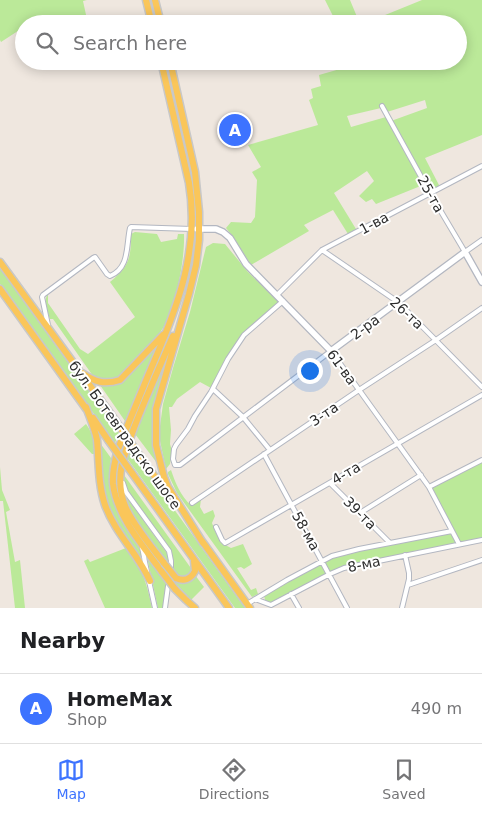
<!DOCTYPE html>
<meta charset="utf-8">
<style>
:root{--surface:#fff;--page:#f2f2f2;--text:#202124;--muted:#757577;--line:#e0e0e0;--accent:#3d73ff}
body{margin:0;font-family:"DejaVu Sans",sans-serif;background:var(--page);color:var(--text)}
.you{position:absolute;left:309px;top:370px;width:18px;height:18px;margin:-12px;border:4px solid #fff;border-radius:50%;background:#1a73e8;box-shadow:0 0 0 8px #1a73e833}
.badge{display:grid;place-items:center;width:32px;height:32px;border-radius:50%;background:var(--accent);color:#fff;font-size:16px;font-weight:700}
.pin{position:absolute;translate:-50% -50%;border:2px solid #fff;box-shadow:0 1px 5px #0006}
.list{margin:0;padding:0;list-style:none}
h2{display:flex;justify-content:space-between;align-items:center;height:65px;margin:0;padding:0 20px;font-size:21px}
h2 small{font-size:16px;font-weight:400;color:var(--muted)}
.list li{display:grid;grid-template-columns:32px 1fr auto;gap:15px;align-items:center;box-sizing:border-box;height:70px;padding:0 20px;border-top:1px solid var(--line)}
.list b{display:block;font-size:19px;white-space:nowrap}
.list p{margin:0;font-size:16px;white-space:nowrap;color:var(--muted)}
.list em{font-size:16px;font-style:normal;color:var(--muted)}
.icon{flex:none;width:28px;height:28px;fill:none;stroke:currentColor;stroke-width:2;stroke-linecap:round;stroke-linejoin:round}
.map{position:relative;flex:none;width:482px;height:608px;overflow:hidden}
.search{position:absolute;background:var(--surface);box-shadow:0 2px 12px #0003;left:15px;right:15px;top:15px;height:55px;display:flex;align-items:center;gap:12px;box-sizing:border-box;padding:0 18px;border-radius:28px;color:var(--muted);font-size:19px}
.sheet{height:135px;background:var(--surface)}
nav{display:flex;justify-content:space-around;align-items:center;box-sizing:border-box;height:70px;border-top:1px solid var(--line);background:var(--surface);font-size:14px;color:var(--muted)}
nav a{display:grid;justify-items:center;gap:2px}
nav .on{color:var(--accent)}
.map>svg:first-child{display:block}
.green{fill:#bbe999}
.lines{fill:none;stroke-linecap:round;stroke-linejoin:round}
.street-casing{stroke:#b3b7c1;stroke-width:6}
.secondary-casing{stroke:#b3b7c1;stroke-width:8}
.primary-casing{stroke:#c8c8c8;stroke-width:9}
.street{stroke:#fff;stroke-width:4}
.secondary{stroke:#fff;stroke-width:5.5}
.primary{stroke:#fac65a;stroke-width:6}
.primary-bridge-casing{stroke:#c8c8c8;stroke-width:9;stroke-linecap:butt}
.primary-bridge{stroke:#fac65a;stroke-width:6}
.labels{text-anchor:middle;stroke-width:4;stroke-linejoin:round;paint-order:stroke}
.street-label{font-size:14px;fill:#2d2d2d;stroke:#fff}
</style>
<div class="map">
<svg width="482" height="608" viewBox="0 0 482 608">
<rect width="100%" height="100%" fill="#efe7df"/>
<path class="green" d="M0 0H87L83 1 88 24H37L35 20 29 24H24V27L1 42 0 40Z
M325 0H350L360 24H337Z
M422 0H482V135L425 158 440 187 430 193 391 121 427 108 425 100 387 112 381 108 347 116 351 127 386 117 423 185 376 204 372 199 366 202 359 196 374 181 367 171 334 193 356 229 348 234 333 210 304 225 309 231 251 265 234 238 226 228 231 222 251 223 255 217 257 180 252 172 261 167 248 145 318 125 309 100 313 98 311 89 321 86 319 75 354 65 353 61H458V24H363Z
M135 232 157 234 161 242 177 239 178 234H184C185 260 176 306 163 328 153 345 132 362 119 377 110 380 102 381 93 376L53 319H50C47 311 43 301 48 294V303L80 349 88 354 135 317 110 282C129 266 131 259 131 234Z
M213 243 225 244 248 272 278 301 279 303 245 333 211 388 200 382 177 399 172 407H169L171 430 170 444 172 451 170 464 166 469 160 441V426L163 404 173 368 190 312 206 247Z
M0 268 119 433 115 443 0 284Z
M158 344 125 421 100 385 119 383 126 379Z
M169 353C158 392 147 422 157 463L135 434Z
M86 424C93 433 94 443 95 454H92L74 434Z
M100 443 111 458C108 480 111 500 121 520 127 530 136 539 140 550 142 553 142 557 143 561 131 545 118 528 110 509 101 488 102 465 100 443Z
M130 448 245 608H235L127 458Z
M482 460V540L344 568 271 605C266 602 263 599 265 593L332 556 451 531 429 487Z
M0 467 2 490 10 510 6 512 15 562 20 560 25 608H15L3 501H0Z
M171 470C175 482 181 497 191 505L201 499 200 507 204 514 213 510 215 516 212 523C216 534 220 543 231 548L243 544 252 564 244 569 241 567 237 568 251 590 256 588 258 594 252 597 177 493 168 474V472Z
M124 475 193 571 188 576 180 577 172 570 173 559 170 550 128 491 124 482Z
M125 495 167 553 169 558V565C155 546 129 518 125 495Z
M126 548C142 568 147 583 152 608H105L84 561 88 559 90 562Z
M147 557 166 584 163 608H158Z
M195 575 204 587 191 600 172 579 173 578 177 581Z"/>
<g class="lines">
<g class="street-casing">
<path id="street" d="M382 106 430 193 465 252 482 240
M322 250 398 302 482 387
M277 295 322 250 482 166
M283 301 244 335 228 359 211 392 195 416 188 429 176 445 174 449 173 459 175 465H180L331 351 429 487 459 544
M48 325 42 297 43 295 93 258 95 257 107 274 110 276C130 268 126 245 130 228L131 227 192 229
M213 389 243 417 270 450
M264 454 347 608
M123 483 126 492 169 551 171 561V568
M330 483 390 543
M429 487 482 460
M192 503 359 390 436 340 482 308
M360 513 421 475
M216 527 222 540 225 543 227 542 482 395
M142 547 147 572
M149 581 155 608
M408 585 482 560
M291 594 299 608
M255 599 271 605 330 574 344 568 482 540
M247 604 287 580 332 556 359 549 452 531
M165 608 168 586
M402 608 409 579V573L405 555"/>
</g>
<g class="secondary-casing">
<path id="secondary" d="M197 229H216L223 232 230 238 246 264 331 351 465 252 482 282"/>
</g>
<g class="primary-casing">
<path id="primary" d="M146 0 152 24
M155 0 161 24
M161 61 189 183C200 248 178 306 153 364 141 392 130 420 118 449 115 460 112 472 113 484 117 517 143 546 162 572
M170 61 195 172 199 212V240L196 265 189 294 156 409V445L164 477 168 487 203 543
M0 262 115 420
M0 289 87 410
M82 373C95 382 104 385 120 380L163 335
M86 407C90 418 95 429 97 440 99 462 98 484 105 505 115 533 138 554 150 581
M93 418 108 440
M138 453 168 495
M132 473 229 608
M202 541 250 608
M164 563C152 548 132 523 125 506 120 493 119 478 122 464 125 452 129 440 134 428 146 397 160 366 173 336
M176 578C184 582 191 579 195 571L194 561
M175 589 186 600 195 608"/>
</g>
<use href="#street" class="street"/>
<use href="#secondary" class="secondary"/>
<use href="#primary" class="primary"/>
<g class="primary-bridge-casing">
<path id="primary-bridge" d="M115 420 138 453
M108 440 132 473
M164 563 176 578
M162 572 175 589"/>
</g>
<use href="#primary-bridge" class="primary-bridge"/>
</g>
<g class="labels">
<g class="street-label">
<text transform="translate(431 194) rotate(61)" y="5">25-та</text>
<text transform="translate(374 223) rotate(-28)" y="5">1-ва</text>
<text transform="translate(407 313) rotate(43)" y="5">26-та</text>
<text transform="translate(365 327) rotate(-36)" y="5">2-ра</text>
<text transform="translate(342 367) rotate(54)" y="5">61-ва</text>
<text transform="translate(324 414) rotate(-34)" y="5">3-та</text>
<text transform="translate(125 435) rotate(54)" y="5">бул. Ботевградско шосе</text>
<text transform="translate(346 473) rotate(-30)" y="5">4-та</text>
<text transform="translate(360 513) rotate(45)" y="5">39-та</text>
<text transform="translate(306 531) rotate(61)" y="5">58-ма</text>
<text transform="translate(364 564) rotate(-12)" y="5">8-ма</text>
</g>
</g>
</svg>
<div class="you"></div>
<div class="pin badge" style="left:235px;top:130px">A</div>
<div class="search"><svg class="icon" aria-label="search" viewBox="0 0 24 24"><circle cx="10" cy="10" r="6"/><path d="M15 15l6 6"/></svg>Search here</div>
</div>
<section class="sheet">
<h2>Nearby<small></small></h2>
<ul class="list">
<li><span class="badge">A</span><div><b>HomeMax</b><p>Shop</p></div><em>490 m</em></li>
</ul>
</section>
<nav>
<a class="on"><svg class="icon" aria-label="map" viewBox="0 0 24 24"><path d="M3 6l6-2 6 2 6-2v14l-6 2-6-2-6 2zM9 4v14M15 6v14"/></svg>Map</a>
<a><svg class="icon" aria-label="directions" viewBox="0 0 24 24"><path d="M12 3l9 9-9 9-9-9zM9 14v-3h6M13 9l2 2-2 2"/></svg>Directions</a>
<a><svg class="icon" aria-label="saved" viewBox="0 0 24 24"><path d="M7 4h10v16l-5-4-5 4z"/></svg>Saved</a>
</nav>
